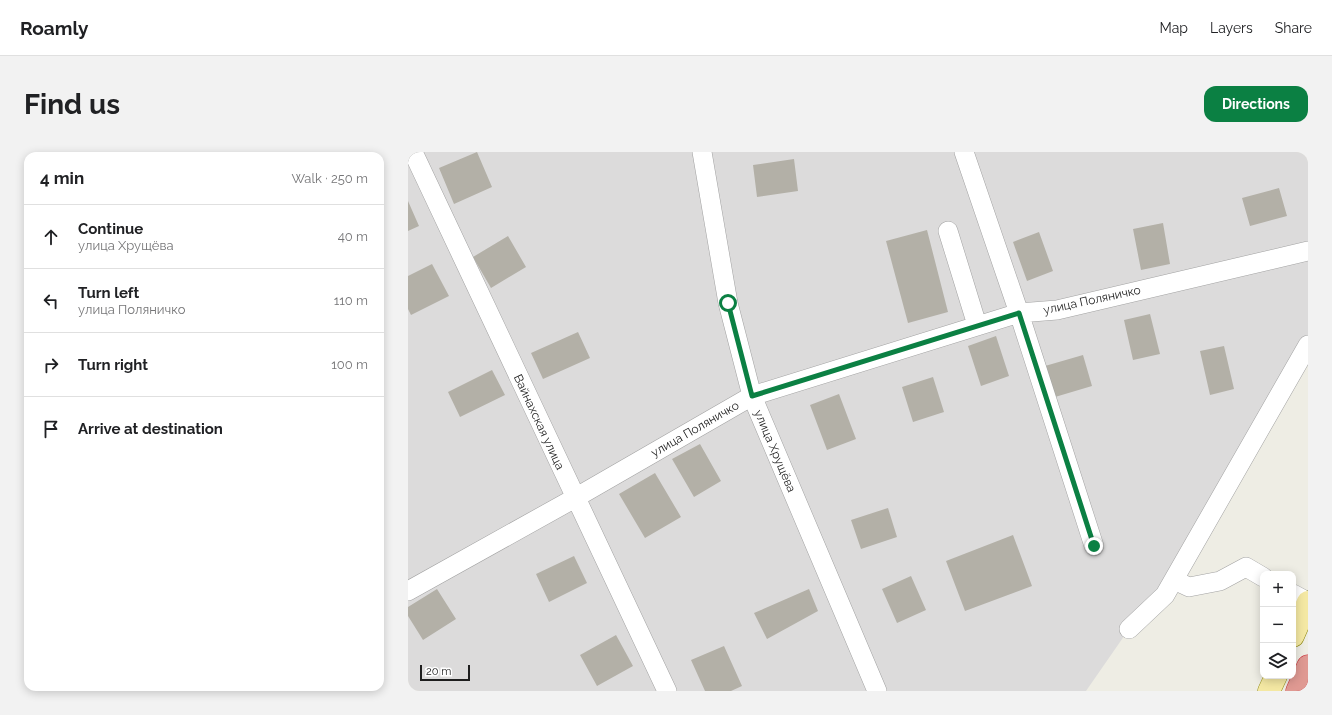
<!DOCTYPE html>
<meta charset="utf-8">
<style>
:root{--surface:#fff;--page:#f2f2f2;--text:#202124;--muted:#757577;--line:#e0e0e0;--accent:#0b8043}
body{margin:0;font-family:Raleway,sans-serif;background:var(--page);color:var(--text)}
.controls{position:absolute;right:12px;bottom:12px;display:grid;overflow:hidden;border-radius:8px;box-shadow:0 2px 10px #0003}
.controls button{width:36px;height:36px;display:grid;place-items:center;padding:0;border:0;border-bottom:1px solid var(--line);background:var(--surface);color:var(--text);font:20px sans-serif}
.scale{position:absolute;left:12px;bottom:10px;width:50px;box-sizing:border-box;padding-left:4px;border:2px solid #1e1e1e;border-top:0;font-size:11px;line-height:14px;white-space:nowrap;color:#1e1e1e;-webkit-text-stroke:3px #fff;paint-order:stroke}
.stop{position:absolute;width:12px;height:12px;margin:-9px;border:3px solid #0b8043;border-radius:50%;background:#fff}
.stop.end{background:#0b8043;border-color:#fff;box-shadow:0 1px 4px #0008}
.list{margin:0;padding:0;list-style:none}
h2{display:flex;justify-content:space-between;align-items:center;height:52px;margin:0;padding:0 16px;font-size:17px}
h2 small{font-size:13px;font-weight:400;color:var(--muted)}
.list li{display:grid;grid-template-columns:26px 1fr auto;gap:12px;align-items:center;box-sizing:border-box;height:64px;padding:0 16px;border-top:1px solid var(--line)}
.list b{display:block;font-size:15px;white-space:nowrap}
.list p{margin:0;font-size:13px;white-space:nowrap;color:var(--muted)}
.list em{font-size:13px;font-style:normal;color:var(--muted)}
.icon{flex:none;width:22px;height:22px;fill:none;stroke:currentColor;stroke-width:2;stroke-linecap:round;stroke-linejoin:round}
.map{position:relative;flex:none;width:900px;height:539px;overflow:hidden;border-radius:12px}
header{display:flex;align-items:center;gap:24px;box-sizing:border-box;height:56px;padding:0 20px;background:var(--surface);border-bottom:1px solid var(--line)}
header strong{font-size:19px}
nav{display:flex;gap:22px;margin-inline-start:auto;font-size:14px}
.intro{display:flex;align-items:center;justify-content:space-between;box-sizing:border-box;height:96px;padding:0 24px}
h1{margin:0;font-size:28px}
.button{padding:10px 18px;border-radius:12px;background:var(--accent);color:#fff;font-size:14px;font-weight:700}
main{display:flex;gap:24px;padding:0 24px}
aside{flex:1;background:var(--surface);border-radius:12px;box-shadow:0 2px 10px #0003}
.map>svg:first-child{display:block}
.residential{fill:#dcdbdb}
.building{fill:#b3b0a7}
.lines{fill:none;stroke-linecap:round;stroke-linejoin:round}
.minor-casing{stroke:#a2a2a2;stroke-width:20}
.major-casing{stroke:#8b850c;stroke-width:23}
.highway-casing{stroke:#cb323c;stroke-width:23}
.minor{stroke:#fff;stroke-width:19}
.major{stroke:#f4e8a3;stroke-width:22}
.highway{stroke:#df9992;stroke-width:22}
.route{stroke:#0b8043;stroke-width:5}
.labels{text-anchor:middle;stroke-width:3;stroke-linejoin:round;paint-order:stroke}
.street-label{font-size:12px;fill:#1e1e1e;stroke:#fff}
</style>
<header>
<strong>Roamly</strong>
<nav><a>Map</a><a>Layers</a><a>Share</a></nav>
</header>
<div class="intro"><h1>Find us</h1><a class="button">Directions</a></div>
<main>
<aside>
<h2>4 min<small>Walk · 250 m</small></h2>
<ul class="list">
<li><svg class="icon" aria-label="ahead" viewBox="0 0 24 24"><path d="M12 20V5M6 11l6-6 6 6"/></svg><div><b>Continue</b><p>улица Хрущёва</p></div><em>40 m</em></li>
<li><svg class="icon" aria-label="left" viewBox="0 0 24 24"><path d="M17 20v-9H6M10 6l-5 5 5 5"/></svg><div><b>Turn left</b><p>улица Поляничко</p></div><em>110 m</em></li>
<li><svg class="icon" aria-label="right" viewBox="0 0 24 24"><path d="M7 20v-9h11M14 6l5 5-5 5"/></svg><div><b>Turn right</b></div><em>100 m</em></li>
<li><svg class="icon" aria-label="arrive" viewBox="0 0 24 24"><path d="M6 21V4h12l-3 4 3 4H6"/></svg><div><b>Arrive at destination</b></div></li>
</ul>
</aside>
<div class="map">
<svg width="900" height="539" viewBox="0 0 900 539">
<rect width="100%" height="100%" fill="#eeede4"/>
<path class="residential" d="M0 0H900V193L766 428 721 477 678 539H0Z"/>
<path class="building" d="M69 0 84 35 46 52 31 16Z
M386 7 390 39 349 45 345 13Z
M871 36 879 64 842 74 834 46Z
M0 49 11 74 0 79Z
M755 71 762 112 733 118 725 77Z
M519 78 540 160 500 171 478 89Z
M631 80 645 119 619 129 605 90Z
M100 84 118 115 83 136 65 105Z
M24 112 41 144 3 163 0 157V124Z
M742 162 752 202 725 208 716 168Z
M170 180 182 206 135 227 123 201Z
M588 184 601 224 573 234 560 194Z
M816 194 826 237 802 243 792 199Z
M675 203 684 234 647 245 637 214Z
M84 218 97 243 52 265 40 240Z
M525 225 536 260 505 270 494 235Z
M431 242 448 287 419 298 402 253Z
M292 292 313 329 286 345 264 307Z
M247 321 273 365 237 386 211 342Z
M480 356 489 385 453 397 443 368Z
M605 383 624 434 557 459 538 409Z
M166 404 179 431 141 450 128 422Z
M503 424 518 458 489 471 474 437Z
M29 437 48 467 15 488 0 464V455Z
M401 437 410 459 359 487 346 461Z
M208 483 225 514 189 534 172 503Z
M316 494 334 534 323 539H297L283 508Z"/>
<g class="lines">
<g class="minor-casing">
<path id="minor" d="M5 0 259 539
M294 0 320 151 344 244 469 539
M556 0 611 161 686 394
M540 79 569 173
M766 428 781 435 812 429 838 415 855 425
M0 439 167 346 344 244 611 161 649 158 900 99
M885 442 900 450
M721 477 757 443 900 193"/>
</g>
<g class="major-casing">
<path id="major" d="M885 484 900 450
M861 539 868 524"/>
</g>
<g class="highway-casing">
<path id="highway" d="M889 539 900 514"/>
</g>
<use href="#minor" class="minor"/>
<use href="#major" class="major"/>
<use href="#highway" class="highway"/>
</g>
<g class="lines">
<path class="route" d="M320 151 344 244 611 161 686 394"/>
</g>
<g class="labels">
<g class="street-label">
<text transform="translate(684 148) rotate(-12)" y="4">улица Поляничко</text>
<text transform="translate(131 270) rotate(65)" y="4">Вайнахская улица</text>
<text transform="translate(287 277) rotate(-30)" y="4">улица Поляничко</text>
<text transform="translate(367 299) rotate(67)" y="4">улица Хрущёва</text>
</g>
</g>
</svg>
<div class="controls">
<button>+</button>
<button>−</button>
<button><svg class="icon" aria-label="layers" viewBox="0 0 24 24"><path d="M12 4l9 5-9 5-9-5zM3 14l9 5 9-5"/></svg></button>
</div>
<div class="scale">20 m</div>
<div class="stop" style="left:320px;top:151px"></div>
<div class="stop end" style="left:686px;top:394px"></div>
</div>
</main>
